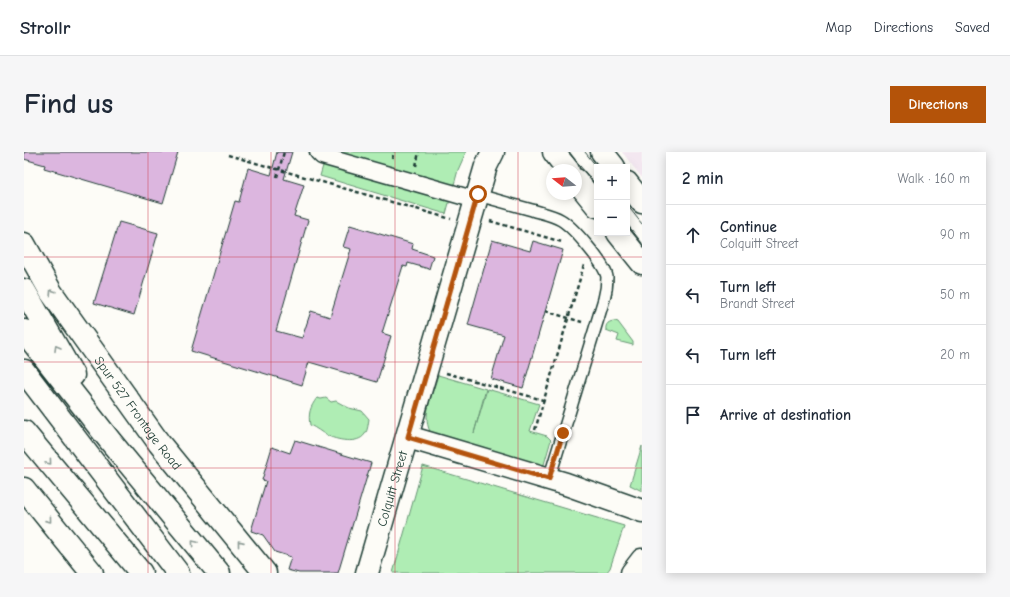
<!DOCTYPE html>
<meta charset="utf-8">
<style>
:root{--surface:#fff;--page:#f6f6f7;--text:#1f2937;--muted:#747a83;--line:#e0e1e3;--accent:#b45309}
body{margin:0;font-family:"Comic Neue",sans-serif;background:var(--page);color:var(--text)}
.controls{position:absolute;right:12px;top:12px;display:grid;overflow:hidden;border-radius:0px;box-shadow:0 2px 10px #0003}
.controls button{width:36px;height:36px;display:grid;place-items:center;padding:0;border:0;border-bottom:1px solid var(--line);background:var(--surface);color:var(--text);font:20px sans-serif}
.compass{position:absolute;left:522px;top:12px;width:36px;height:36px;border-radius:50%;background:var(--surface);box-shadow:0 2px 10px #0003;rotate:287deg}
.stop{position:absolute;width:12px;height:12px;margin:-9px;border:3px solid #b45309;border-radius:50%;background:#fff}
.stop.end{background:#b45309;border-color:#fff;box-shadow:0 1px 4px #0008}
.list{margin:0;padding:0;list-style:none}
h2{display:flex;justify-content:space-between;align-items:center;height:52px;margin:0;padding:0 16px;font-size:17px}
h2 small{font-size:13px;font-weight:400;color:var(--muted)}
.list li{display:grid;grid-template-columns:26px 1fr auto;gap:12px;align-items:center;box-sizing:border-box;height:60px;padding:0 16px;border-top:1px solid var(--line)}
.list b{display:block;font-size:15px;white-space:nowrap}
.list p{margin:0;font-size:13px;white-space:nowrap;color:var(--muted)}
.list em{font-size:13px;font-style:normal;color:var(--muted)}
.icon{flex:none;width:22px;height:22px;fill:none;stroke:currentColor;stroke-width:2;stroke-linecap:round;stroke-linejoin:round}
.map{position:relative;flex:none;width:618px;height:421px;overflow:hidden;border-radius:0px}
header{display:flex;align-items:center;gap:24px;box-sizing:border-box;height:56px;padding:0 20px;background:var(--surface);border-bottom:1px solid var(--line)}
header strong{font-size:19px}
nav{display:flex;gap:22px;margin-inline-start:auto;font-size:14px}
.intro{display:flex;align-items:center;justify-content:space-between;box-sizing:border-box;height:96px;padding:0 24px}
h1{margin:0;font-size:28px}
.button{padding:10px 18px;border-radius:0px;background:var(--accent);color:#fff;font-size:14px;font-weight:700}
main{display:flex;gap:24px;padding:0 24px}
aside{flex:1;background:var(--surface);border-radius:0px;box-shadow:0 2px 10px #0003}
.map>svg:first-child{display:block}
.built{fill:#f3e7f0}
.green{fill:#afedb4;stroke:#679574}
.building{fill:#dcb6df;stroke:#1f3d34}
.lines{fill:none;stroke-linecap:round;stroke-linejoin:round}
.service-casing{stroke:#1f3d34;stroke-width:14}
.pedestrian-casing{stroke:#1f3d34;stroke-width:19}
.minor-casing{stroke:#1f3d34;stroke-width:25}
.secondary-casing{stroke:#1f3d34;stroke-width:25}
.motorway-casing{stroke:#1f3d34;stroke-width:25}
.path{stroke:#1f3d34;stroke-width:2.5;stroke-dasharray:4 3;stroke-linecap:butt}
.service{stroke:#fdfcf7;stroke-width:11}
.pedestrian{stroke:#fdfcf7;stroke-width:16}
.minor{stroke:#fdfcf7;stroke-width:22}
.secondary{stroke:#fdfcf7;stroke-width:22}
.motorway{stroke:#fdfcf7;stroke-width:22}
.tram{stroke:#1f3d34;stroke-width:1}
.oneway{stroke:#8e9c96}
.route{stroke:#b45309;stroke-width:5}
.grid{fill:none;stroke:#d1495b;stroke-width:1;stroke-opacity:0.55}
.labels{text-anchor:middle;stroke-width:3;stroke-linejoin:round;paint-order:stroke}
.street-label{font-size:13px;fill:#1f3d34;stroke:#fdfcf7}
</style>
<header>
<strong>Strollr</strong>
<nav><a>Map</a><a>Directions</a><a>Saved</a></nav>
</header>
<div class="intro"><h1>Find us</h1><a class="button">Directions</a></div>
<main>
<div class="map">
<svg width="618" height="421" viewBox="0 0 618 421">
<rect width="100%" height="100%" fill="#fdfcf7"/>
<filter id="ink" filterUnits="userSpaceOnUse"><feTurbulence type="fractalNoise" baseFrequency=".025" numOctaves="2"/><feDisplacementMap in="SourceGraphic" scale="8" xChannelSelector="R" yChannelSelector="G"/><feConvolveMatrix kernelMatrix="1 2 1 2 8 2 1 2 1" color-interpolation-filters="sRGB"/></filter>
<g filter="url(#ink)">
<path class="built" d="M598 0H618V26Z"/>
<path class="green" d="M303 0H442L434 18 422 62 296 24Z
M591 169 594 170 609 190V193L593 189 595 183 582 178C581 172 585 169 591 169Z
M414 223 462 237 450 281 463 237 515 252 506 279 523 284 527 288 519 316 408 283C396 265 409 242 414 223Z
M293 246 297 247 302 246 307 250 312 249 325 256 338 259 345 267C344 272 344 278 341 282 334 293 312 288 302 283 297 280 292 276 286 273 284 262 286 255 293 246Z
M618 294V339L606 333Z
M399 314 600 374 586 416 582 421H369Z"/>
<path class="building" d="M0 0H154L139 51 20 16 21 13 0 7Z
M253 0H268L260 27 280 33 270 64 284 68 252 179 278 186 287 159 306 165 327 97 319 95 326 73 389 92 388 97 409 104 405 117 384 111 383 115 379 114 358 181 367 184 353 230 285 210 278 233 167 199 211 49 215 50 224 16 247 23Z
M95 70 134 81 110 163 70 151Z
M468 88 506 99 509 89 539 98 499 236 467 227 480 183 444 173Z
M271 288 347 311 314 421H275L263 418 267 405 251 400 239 383 227 379 242 329 238 328 248 295 266 301Z"/>
<g class="lines">
<g class="service-casing">
<path id="service" d="M454 43C472 48 490 53 508 58 517 61 528 63 537 68 549 75 581 112 583 125 583 133 582 140 580 147L525 327"/>
</g>
<g class="pedestrian-casing">
<path id="pedestrian" d="M294 0 298 4 452 48"/>
</g>
<g class="minor-casing">
<g id="minor">
<path d="M384 285 542 332 618 359"/>
<path id="s1" d="M343 421 462 14 469 0"/>
</g>
</g>
<g class="secondary-casing">
<g id="secondary">
<path d="M530 0 544 18"/>
<path d="M578 0 590 15"/>
<path d="M552 28 573 54"/>
<path d="M603 31 618 50"/>
<path d="M594 81 618 111"/>
<path id="s2" d="M0 92 27 140 135 291 241 421"/>
<path d="M0 337 68 421"/>
<path d="M608 421 618 408"/>
</g>
</g>
<g class="motorway-casing">
<path id="motorway" d="M0 138 49 223
M0 179 87 290 195 421
M0 219 154 421
M0 280 117 421"/>
</g>
<path class="path" d="M204 3 427 67
M368 7 370 0
M392 14 395 0
M253 25 260 0
M466 69 538 90
M521 159 558 170
M422 221 519 248
M511 278 560 113"/>
<use href="#service" class="service"/>
<use href="#pedestrian" class="pedestrian"/>
<use href="#minor" class="minor"/>
<use href="#secondary" class="secondary"/>
<use href="#motorway" class="motorway"/>
<path class="tram" d="M544 0 573 34
M561 0 573 15
M603 53 618 72
M603 72 618 91"/>
</g>
<defs><path id="oneway-chevron" d="M-2-3.5L2.5 0L-2 3.5" fill="none" stroke-width="1.6" stroke-linecap="round" stroke-linejoin="round"/></defs>
<g class="oneway">
<use href="#oneway-chevron" transform="translate(28 140) rotate(-123)"/>
<use href="#oneway-chevron" transform="translate(33 196) rotate(-120)"/>
<use href="#oneway-chevron" transform="translate(25 310) rotate(50)"/>
<use href="#oneway-chevron" transform="translate(25 368) rotate(51)"/>
<use href="#oneway-chevron" transform="translate(170 391) rotate(-130)"/>
<use href="#oneway-chevron" transform="translate(216 391) rotate(-129)"/>
</g>
</g>
<g class="lines" filter="url(#ink)">
<path class="route" d="M454 42 384 285 525 327 539 281"/>
</g>
<path class="grid" d="M124 0V421M247 0V421M371 0V421M494 0V421M0 105H618M0 210H618M0 316H618"/>
<g class="labels">
<g class="street-label">
<text dy="5" stroke="none"><textPath href="#s2" startOffset="204">Spur 527 Frontage Road</textPath></text>
<text dy="5" stroke="none"><textPath href="#s1" startOffset="88">Colquitt Street</textPath></text>
</g>
</g>
</svg>
<div class="controls">
<button>+</button>
<button>−</button>
</div>
<svg class="compass" viewBox="-18 -18 36 36"><path d="M0-13l5 13h-10z" fill="#e53935"/><path d="M0 13l5-13h-10z" fill="#747a83"/></svg>
<div class="stop" style="left:454px;top:42px"></div>
<div class="stop end" style="left:539px;top:281px"></div>
</div>
<aside>
<h2>2 min<small>Walk · 160 m</small></h2>
<ul class="list">
<li><svg class="icon" aria-label="ahead" viewBox="0 0 24 24"><path d="M12 20V5M6 11l6-6 6 6"/></svg><div><b>Continue</b><p>Colquitt Street</p></div><em>90 m</em></li>
<li><svg class="icon" aria-label="left" viewBox="0 0 24 24"><path d="M17 20v-9H6M10 6l-5 5 5 5"/></svg><div><b>Turn left</b><p>Brandt Street</p></div><em>50 m</em></li>
<li><svg class="icon" aria-label="left" viewBox="0 0 24 24"><path d="M17 20v-9H6M10 6l-5 5 5 5"/></svg><div><b>Turn left</b></div><em>20 m</em></li>
<li><svg class="icon" aria-label="arrive" viewBox="0 0 24 24"><path d="M6 21V4h12l-3 4 3 4H6"/></svg><div><b>Arrive at destination</b></div></li>
</ul>
</aside>
</main>
